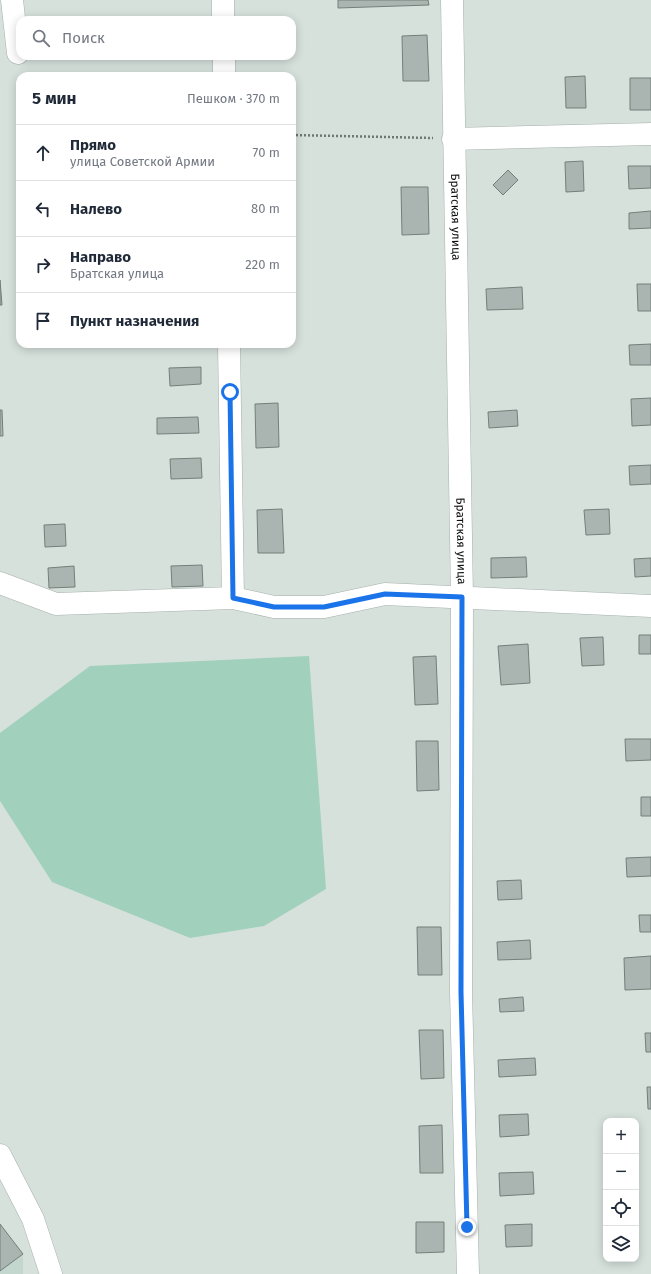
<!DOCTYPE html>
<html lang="ru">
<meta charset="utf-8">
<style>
:root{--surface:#fff;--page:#f2f2f3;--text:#1f2937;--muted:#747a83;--line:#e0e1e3}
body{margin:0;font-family:"Fira Sans",sans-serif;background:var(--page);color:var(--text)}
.controls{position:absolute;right:12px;bottom:12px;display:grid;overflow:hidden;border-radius:8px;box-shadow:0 2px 10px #0003}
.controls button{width:36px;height:36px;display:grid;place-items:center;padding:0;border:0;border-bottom:1px solid var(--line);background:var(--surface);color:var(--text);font:20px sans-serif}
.stop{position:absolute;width:12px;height:12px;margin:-9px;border:3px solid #1a73e8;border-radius:50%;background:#fff}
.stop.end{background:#1a73e8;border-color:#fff;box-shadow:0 1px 4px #0008}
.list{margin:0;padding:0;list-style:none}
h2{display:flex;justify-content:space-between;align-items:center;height:52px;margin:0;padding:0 16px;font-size:17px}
h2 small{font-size:13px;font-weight:400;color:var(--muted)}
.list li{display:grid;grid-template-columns:26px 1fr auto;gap:12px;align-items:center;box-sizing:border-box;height:56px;padding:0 16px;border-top:1px solid var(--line)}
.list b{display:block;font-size:15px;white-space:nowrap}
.list p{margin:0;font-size:13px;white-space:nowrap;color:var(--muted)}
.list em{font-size:13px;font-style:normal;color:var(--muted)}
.icon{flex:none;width:22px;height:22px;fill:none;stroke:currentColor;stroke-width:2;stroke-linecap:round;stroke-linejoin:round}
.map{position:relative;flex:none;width:651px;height:1274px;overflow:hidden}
.search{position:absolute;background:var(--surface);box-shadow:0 2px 10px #0003;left:16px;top:16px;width:280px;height:44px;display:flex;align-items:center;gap:10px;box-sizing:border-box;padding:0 14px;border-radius:12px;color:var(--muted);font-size:15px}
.panel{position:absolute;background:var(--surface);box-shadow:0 2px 10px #0003;left:16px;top:72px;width:280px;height:276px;border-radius:12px}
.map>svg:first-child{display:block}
.built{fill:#c3d7cf}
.green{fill:#a1d0bd}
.building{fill:#aab5b1;stroke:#747e7a}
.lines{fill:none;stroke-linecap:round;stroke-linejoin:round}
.minor-casing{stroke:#a5b0ab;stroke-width:23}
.path{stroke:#6e7672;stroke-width:2.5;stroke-dasharray:2 2;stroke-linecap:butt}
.minor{stroke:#fff;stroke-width:22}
.route{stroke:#1a73e8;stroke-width:5}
.labels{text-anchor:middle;stroke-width:4;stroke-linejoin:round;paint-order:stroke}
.street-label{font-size:12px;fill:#0b0f0d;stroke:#fff}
</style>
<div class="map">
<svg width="651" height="1274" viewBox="0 0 651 1274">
<rect width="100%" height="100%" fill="#d6e1dc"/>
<path class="built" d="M0 1224 23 1254V1274H0Z"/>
<path class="green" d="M309 656 326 889 264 926 190 938 52 882 0 801V733L90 666Z"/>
<path class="building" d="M338 0H428L429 5 338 8Z
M427 35 429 81H403L402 36Z
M585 76 586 108H566L565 77Z
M630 78H651V110H630Z
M583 161 584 191 566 192 565 162Z
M628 166H651V188L629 189Z
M508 170 518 180 503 195 493 185Z
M401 187H428L429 234 402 235Z
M651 211V228L629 229V213Z
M0 280 2 305H0Z
M637 284H651V311H638Z
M522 287 523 309 487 310 486 289Z
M176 344H199V346L176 347Z
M256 344H282V346H256Z
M651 344V365H630L629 345Z
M201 367V384L170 386 169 368Z
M651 398V425L632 426 631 399Z
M278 403 279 447 256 448 255 404Z
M0 410H2L3 436H0Z
M517 410 518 426 489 428 488 412Z
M198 417 199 433 157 434V418Z
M201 458 202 478 171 479 170 459Z
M651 465V484L630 485 629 466Z
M282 509 284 553H258L257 510Z
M609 509 610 534 586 535 584 510Z
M65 524 66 546 45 547 44 525Z
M526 557 527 577 491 578V558Z
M651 558V576L635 577 634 559Z
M202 565 203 586 172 587 171 566Z
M74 566 75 587 49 588 48 568Z
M639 635H651V654H639Z
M603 637 604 665 582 666 580 638Z
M528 644 530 683 501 685 498 646Z
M436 656 438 704 415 705 413 657Z
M625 739H651V760L626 761Z
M416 741H438L439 790 417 791Z
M641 797H651V816H641Z
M651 857V876L627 877 626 858Z
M521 880 522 899 498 900 497 881Z
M639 915H651V932H640Z
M417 927H441L442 975H418Z
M530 940 531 959 498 960 497 942Z
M651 956V989L625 990 624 958Z
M523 997 524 1011 500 1012 499 999Z
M419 1030H443L444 1078 421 1079Z
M645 1033H651V1052H646Z
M535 1058 536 1075 499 1077 498 1060Z
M647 1087H651V1109H648Z
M528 1114 529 1135 500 1137 499 1115Z
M442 1125 443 1173H420L419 1126Z
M533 1172 534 1194 500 1196 499 1173Z
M416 1222H444V1252L416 1253Z
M0 1224 23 1254 0 1271Z
M532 1224V1246L506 1247 505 1225Z"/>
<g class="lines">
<g class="minor-casing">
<g id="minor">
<path d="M12 0 18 53"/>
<path d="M223 0V20"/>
<path id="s1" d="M452 0 462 597 461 992 468 1274"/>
<path d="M224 56V76"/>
<path d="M453 139 651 134"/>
<path d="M229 344 233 598"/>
<path d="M0 583 56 604 233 598 274 607H324L385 594 651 606"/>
<path d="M0 1155 33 1219 51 1274"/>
</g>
</g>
<path class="path" d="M292 135 433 138"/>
<use href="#minor" class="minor"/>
</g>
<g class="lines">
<path class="route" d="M230 392 233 598 274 607H324L385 594 462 597 461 992 467 1227"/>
</g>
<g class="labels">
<g class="street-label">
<text dy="4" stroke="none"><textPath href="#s1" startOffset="217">Братская улица</textPath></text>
<text dy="4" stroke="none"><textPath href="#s1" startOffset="541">Братская улица</textPath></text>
</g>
</g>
</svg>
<div class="controls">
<button>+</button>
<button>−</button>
<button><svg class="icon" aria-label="locate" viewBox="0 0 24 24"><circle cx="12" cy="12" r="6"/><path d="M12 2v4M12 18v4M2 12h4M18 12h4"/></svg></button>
<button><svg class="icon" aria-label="layers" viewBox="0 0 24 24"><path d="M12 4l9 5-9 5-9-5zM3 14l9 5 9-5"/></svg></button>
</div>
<div class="stop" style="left:230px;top:392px"></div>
<div class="stop end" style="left:467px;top:1227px"></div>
<div class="search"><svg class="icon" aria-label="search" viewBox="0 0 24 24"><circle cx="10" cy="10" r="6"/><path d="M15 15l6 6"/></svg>Поиск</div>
<section class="panel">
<h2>5 мин<small>Пешком · 370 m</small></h2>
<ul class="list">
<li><svg class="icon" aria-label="ahead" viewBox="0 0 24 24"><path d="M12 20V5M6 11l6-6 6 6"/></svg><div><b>Прямо</b><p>улица Советской Армии</p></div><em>70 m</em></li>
<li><svg class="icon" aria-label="left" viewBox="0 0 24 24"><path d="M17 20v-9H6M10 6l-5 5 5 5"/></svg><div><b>Налево</b></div><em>80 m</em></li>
<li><svg class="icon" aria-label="right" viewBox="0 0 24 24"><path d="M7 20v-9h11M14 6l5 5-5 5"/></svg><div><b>Направо</b><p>Братская улица</p></div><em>220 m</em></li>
<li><svg class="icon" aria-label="arrive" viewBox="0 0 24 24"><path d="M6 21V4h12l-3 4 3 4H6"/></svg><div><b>Пункт назначения</b></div></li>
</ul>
</section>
</div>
